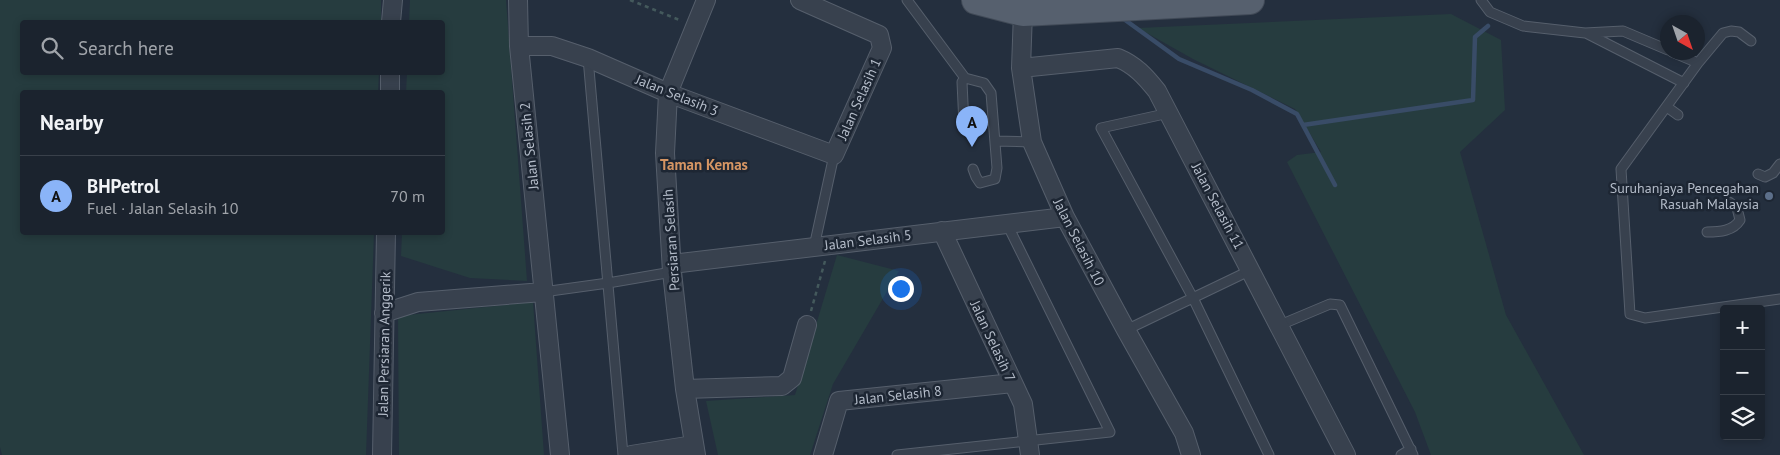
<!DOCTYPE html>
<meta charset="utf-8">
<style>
:root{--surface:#1b232e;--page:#242b36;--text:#f1f3f6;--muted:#a0a4aa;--line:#39404a;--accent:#8ab4f8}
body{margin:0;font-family:"PT Sans",sans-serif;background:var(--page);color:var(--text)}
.controls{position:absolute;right:15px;bottom:15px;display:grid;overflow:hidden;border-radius:5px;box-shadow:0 2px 8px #0003}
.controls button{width:45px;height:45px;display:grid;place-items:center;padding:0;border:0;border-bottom:1px solid var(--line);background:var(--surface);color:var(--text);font:25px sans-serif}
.compass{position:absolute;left:1660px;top:15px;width:45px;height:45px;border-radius:50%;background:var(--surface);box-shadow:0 2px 8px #0003;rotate:140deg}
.you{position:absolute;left:900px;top:288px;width:18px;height:18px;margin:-12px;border:4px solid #fff;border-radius:50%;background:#1a73e8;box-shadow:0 0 0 8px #1a73e833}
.badge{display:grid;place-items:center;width:32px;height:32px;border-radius:50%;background:var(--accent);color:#111;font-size:16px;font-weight:700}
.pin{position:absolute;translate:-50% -41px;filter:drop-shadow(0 1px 2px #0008)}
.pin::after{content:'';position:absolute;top:26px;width:18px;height:15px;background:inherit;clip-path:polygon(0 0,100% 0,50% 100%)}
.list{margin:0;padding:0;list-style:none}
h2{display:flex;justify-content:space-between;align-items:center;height:65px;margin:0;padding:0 20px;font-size:21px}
h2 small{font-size:16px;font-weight:400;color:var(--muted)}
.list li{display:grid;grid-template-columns:32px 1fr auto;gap:15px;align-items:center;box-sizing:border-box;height:80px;padding:0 20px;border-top:1px solid var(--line)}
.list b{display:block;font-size:19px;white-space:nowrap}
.list p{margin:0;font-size:16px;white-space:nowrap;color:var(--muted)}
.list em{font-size:16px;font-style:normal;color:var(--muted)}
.icon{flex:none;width:28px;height:28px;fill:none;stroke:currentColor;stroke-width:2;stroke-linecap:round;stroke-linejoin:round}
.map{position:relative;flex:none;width:1780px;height:455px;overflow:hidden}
.search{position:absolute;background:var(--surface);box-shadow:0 2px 8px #0003;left:20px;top:20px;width:425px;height:55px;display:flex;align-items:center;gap:12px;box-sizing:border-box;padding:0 18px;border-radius:5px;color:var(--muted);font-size:19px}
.panel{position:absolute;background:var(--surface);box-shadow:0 2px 8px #0003;left:20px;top:90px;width:425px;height:145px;border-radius:5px}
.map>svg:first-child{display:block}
.green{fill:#263c3f}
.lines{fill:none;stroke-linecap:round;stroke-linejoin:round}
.stream{stroke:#394c67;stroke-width:4.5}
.lane-casing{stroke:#565f6c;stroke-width:11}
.street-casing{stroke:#565f6c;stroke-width:20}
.primary-casing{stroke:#414a57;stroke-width:30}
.path{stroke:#44595c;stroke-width:2.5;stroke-dasharray:4 4;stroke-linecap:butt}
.lane{stroke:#38414e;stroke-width:9}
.street{stroke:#38414e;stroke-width:18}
.primary{stroke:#56606e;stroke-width:28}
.service-dot{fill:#5c6f8a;stroke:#1d2633;stroke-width:2}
.labels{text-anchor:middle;stroke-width:5;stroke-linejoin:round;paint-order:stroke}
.street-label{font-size:14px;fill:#b4bcc9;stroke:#1d2633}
.poi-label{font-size:14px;fill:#b4bcc9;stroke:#1d2633;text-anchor:end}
.neighbourhood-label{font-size:15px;font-weight:bold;fill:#d59563;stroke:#1d2633}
</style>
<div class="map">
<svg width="1780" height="455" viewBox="0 0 1780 455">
<rect width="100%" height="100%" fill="#242f3e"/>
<path class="green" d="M0 0H381V22H22V72L379 73 378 92H22V232L374 233 366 455H2L0 447Z
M410 0H506L527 281 470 278 401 256 402 233 442 232V92H406L407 73 442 72V22H409Z
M1451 14 1501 40 1505 110 1460 152 1506 315 1584 455H1431L1415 412 1287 162 1297 155 1321 152 1295 109 1193 59 1138 28Z
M837 255 899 271 833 384 810 455H718L706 401 795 395Z
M533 302 544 455H399L398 316Z"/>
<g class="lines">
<path class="stream" d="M1121 17 1179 59 1252 90 1297 114 1335 185
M1303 125 1473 100 1475 37 1488 26"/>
<g class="lane-casing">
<path id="lane" d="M907 0 965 78 962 82 964 125
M1481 0 1490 12 1523 26 1585 33 1623 31 1668 50
M1586 33 1684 83
M1751 41 1739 32 1731 31 1723 33 1698 63 1621 169 1630 314 1645 318 1780 299
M1672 52 1698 63
M588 58 623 455
M965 78 984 83 991 93 997 168 995 179 980 183 976 177 973 169
M1667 107 1678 115
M1169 113 1101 128 1193 298 1269 455
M995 141 1032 142
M1758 174 1765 177 1773 173 1780 164
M1707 232C1720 232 1733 231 1740 220L1737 208 1729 202
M814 247 834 155
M543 292 608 283 672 272
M1280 325 1330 304 1340 305 1413 455
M1126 330 1251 270
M897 455 1110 432 1007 224
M1401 455 1411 449"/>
</g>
<g class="street-casing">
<path id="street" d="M518 0 519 46 560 455
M1023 12 1021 68 1032 142 1065 217 1126 330 1184 433 1191 455
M391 22 393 0
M519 46H552L588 58 668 93 834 155 882 48 879 35 800 0
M1021 68 1118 58C1135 65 1145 76 1157 91L1346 455
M390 92V72
M942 231 1023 404 1030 455
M672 264 1065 217
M384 313 418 302 543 292
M685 389 782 386 792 378 807 325
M382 455 386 232
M631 455 693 445
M696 455 685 389 672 272 665 153 668 93 706 0
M823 455 839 401 1013 383"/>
</g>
<g class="primary-casing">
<path id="primary" d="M976 0 1023 12 1250 0"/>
</g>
<path class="path" d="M630 0 682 21
M811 311 825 261"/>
<use href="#lane" class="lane"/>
<use href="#street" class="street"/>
<use href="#primary" class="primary"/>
</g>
<circle class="service-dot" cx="1769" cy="196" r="5"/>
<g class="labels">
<g class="street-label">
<text transform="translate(677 95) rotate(22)" y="5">Jalan Selasih 3</text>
<text transform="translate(859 99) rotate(-66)" y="5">Jalan Selasih 1</text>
<text transform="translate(529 146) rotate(-96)" y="5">Jalan Selasih 2</text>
<text transform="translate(1218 206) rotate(62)" y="5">Jalan Selasih 11</text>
<text transform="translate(671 240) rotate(-94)" y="5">Persiaran Selasih</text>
<text transform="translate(868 240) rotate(-7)" y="5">Jalan Selasih 5</text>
<text transform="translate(1079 242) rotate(63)" y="5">Jalan Selasih 10</text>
<text transform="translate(993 341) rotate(65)" y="5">Jalan Selasih 7</text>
<text transform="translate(384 344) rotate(-89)" y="5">Jalan Persiaran Anggerik</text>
<text transform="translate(898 395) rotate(-6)" y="5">Jalan Selasih 8</text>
</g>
<g class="poi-label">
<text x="1759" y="193">Suruhanjaya Pencegahan<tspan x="1759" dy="16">Rasuah Malaysia</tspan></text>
</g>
<g class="neighbourhood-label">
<text x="704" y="170">Taman Kemas</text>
</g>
</g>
</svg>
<div class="controls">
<button>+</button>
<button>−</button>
<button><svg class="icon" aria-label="layers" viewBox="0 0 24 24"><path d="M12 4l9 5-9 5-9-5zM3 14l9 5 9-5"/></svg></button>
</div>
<svg class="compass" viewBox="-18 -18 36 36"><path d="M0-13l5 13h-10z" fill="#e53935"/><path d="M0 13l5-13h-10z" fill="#a0a4aa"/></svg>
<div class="you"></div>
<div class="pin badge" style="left:972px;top:147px">A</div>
<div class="search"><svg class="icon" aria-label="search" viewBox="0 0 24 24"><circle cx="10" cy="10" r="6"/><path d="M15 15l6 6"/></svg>Search here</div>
<section class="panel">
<h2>Nearby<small></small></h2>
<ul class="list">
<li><span class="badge">A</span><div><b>BHPetrol</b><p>Fuel · Jalan Selasih 10</p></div><em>70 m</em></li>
</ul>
</section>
</div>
